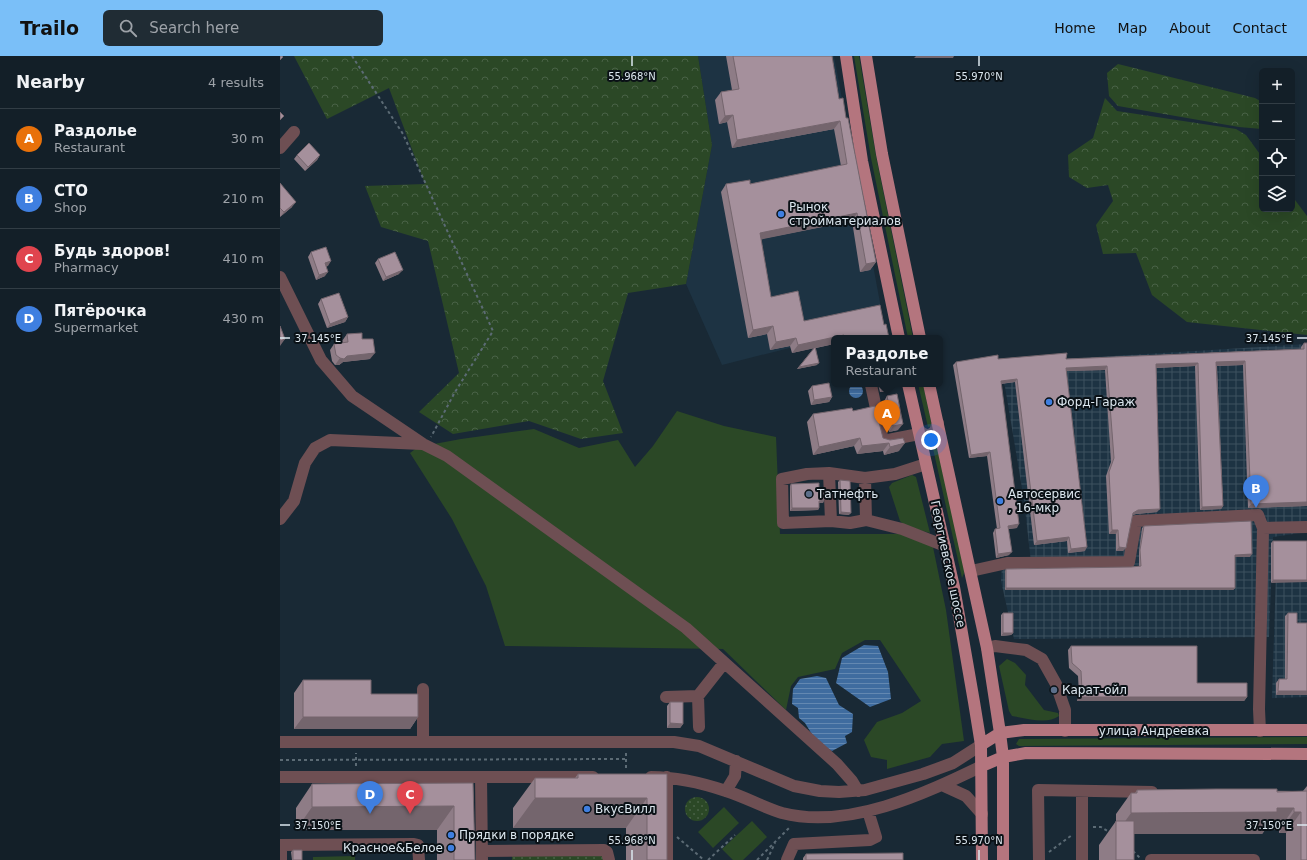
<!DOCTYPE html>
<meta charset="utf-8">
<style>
:root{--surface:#131f28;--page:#202c34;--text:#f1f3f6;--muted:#9da2a8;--line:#323d45;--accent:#7abff8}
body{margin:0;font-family:"DejaVu Sans",sans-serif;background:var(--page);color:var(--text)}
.controls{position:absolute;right:12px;top:12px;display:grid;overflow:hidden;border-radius:6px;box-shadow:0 4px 16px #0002}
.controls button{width:36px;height:36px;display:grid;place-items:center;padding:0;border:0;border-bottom:1px solid var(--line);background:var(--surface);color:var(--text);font:20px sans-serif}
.you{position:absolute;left:651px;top:384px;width:14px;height:14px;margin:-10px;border:3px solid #fff;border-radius:50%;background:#1a73e8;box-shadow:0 0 0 6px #1a73e833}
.badge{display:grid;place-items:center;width:26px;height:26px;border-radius:50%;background:var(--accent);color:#fff;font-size:13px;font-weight:700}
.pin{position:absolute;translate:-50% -33px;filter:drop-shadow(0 1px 2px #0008)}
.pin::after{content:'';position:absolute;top:21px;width:14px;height:12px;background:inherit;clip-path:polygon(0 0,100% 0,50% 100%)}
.popup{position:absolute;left:551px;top:279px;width:112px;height:52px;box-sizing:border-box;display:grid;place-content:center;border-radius:6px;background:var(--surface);filter:drop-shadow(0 1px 3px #0005);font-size:13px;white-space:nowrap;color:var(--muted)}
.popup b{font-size:15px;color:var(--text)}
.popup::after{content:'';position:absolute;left:50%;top:100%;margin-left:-8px;border:8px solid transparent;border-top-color:var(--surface)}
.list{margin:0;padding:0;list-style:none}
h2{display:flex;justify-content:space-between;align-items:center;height:52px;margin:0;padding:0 16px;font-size:17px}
h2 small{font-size:13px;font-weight:400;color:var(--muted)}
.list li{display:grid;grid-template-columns:26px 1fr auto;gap:12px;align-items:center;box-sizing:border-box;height:60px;padding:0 16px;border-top:1px solid var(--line)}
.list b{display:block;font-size:15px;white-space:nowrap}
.list p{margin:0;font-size:13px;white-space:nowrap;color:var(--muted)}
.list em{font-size:13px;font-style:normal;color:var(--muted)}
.icon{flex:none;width:22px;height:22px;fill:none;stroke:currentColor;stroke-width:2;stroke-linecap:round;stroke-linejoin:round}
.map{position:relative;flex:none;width:1027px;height:804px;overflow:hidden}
header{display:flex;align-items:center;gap:24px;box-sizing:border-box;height:56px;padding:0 20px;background:var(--accent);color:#111}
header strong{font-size:19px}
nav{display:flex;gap:22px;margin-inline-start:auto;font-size:14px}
.search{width:280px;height:36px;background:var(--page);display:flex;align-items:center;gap:10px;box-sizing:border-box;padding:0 14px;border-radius:6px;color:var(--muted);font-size:15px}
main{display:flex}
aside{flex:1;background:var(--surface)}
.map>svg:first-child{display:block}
.built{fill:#1d3343}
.industrial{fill:url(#industrial-grid)}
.grass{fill:#2b4826}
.forest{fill:url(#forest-crowns)}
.park{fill:url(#park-dots)}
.water{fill:url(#water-rules)}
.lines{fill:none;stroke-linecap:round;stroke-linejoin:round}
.path{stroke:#5c6b75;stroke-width:2;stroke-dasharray:3 3;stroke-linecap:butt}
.minor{stroke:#6e4f53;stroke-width:12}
.major{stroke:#b4757e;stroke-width:12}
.wall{fill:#8e7c86}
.shaded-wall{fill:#74656d}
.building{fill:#a5909c;stroke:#74656d}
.ticks{fill:none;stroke:#dce7ef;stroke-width:1.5}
.shop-dot{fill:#3f7fe0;stroke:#0a1116;stroke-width:1.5}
.service-dot{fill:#5c6f8a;stroke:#0a1116;stroke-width:1.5}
.labels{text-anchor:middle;stroke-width:4;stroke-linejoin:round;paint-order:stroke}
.poi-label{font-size:12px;fill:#dce7ef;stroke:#0a1116;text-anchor:start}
.street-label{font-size:12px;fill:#dce7ef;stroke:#0a1116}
.ticks-label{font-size:10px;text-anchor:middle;fill:#dce7ef;stroke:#0a1116;stroke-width:4;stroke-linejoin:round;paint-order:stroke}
</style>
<header>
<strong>Trailo</strong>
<div class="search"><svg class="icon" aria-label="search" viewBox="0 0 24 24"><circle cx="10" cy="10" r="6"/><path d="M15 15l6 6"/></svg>Search here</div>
<nav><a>Home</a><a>Map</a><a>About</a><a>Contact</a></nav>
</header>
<main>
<aside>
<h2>Nearby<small>4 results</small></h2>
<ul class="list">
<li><span class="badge" style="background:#e8710a">A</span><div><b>Раздолье</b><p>Restaurant</p></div><em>30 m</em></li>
<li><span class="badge" style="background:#3f7fe0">B</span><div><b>СТО</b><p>Shop</p></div><em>210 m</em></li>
<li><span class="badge" style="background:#e0444e">C</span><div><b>Будь здоров!</b><p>Pharmacy</p></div><em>410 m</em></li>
<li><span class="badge" style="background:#3f7fe0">D</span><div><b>Пятёрочка</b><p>Supermarket</p></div><em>430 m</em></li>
</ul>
</aside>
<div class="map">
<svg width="1027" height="804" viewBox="0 0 1027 804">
<defs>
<pattern id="industrial-grid" width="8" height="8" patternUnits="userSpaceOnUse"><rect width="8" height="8" fill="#1d3343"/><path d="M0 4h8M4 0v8" fill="none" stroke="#3d515e"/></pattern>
<pattern id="forest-crowns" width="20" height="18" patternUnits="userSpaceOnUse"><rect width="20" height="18" fill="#2b4826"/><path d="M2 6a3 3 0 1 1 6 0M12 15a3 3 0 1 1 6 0" fill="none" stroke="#496246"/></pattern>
<pattern id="park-dots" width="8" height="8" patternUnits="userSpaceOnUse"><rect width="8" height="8" fill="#2b4826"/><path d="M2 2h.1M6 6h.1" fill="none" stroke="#496246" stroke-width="1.8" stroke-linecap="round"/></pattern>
<pattern id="water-rules" width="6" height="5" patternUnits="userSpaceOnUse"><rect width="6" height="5" fill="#3f6c9f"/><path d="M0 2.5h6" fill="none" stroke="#6388b1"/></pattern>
</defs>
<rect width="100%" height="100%" fill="#192935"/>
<path class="built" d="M418 0H554L604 268 442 309 406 228 432 89Z"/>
<path class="industrial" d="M1027 288V476L993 481 989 581 734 583 721 525 722 510 751 506 744 444 721 307Z
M997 485H1027V641L992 642Z"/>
<path class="grass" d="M574 0H579L596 100 633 282H628L591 102Z
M638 328H643L652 370 648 371Z
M397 355 444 370 496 381 500 478H623L653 491 666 554 684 685 662 688 650 701 607 713V704L591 701 584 684 597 666 622 657 641 645 600 584H585L562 597 555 613 518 621 511 630 506 654 443 593 225 590 206 530 172 463 130 397 138 391 181 383 254 373 299 392 338 384 355 411 373 390Z
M656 386 685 515 682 522 652 388Z
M632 419 636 421 650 477 625 470 620 465 609 431 612 427Z
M727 603 735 607 746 619 745 629 764 654 778 657 779 660C767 669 746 662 732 660L729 655 719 610Z
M1027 681V688L739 690 736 688 739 683Z
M444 751 459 767 433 792 418 776Z
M472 765 487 781 463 804H453L442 793Z
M75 800V804H33V801Z"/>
<path class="forest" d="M14 0H418L432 89 406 228 348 237 323 325 343 377 301 383 249 365 173 378 139 356 179 317 148 185 101 171 85 130 145 128 109 32 47 63Z
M838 8 975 42 982 46V73L959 71 838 50 829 40 827 17Z
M825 42 837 55 956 73 966 79 982 101V153H1012V140L1027 160V279L907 266 872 239 856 197 823 198 816 169 833 145 828 129 807 132 789 121 788 99 813 82Z"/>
<path class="park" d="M405 753a12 12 0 1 1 24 0a12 12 0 1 1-24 0Z
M323 798V804H232V799Z"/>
<path class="water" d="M569 335a7 7 0 1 1 14 0a7 7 0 1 1-14 0Z
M584 589 598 590 608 616 611 643 590 651 556 627 562 602Z
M537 620 546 622 559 649 573 658 572 676 565 680 567 687 552 695 536 685 525 667 519 662 518 652 512 648 513 633 520 623Z"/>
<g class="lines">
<path class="path" d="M72 0 123 78 213 275 175 336 151 381
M346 697V714
M0 704 346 703
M76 710V697
M813 771H821L829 776
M397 781 424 804
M853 795 861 803
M769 796 792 779
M428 804 455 779
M477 804 511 770
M487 804 495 787"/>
<path class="minor" d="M0 92 14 76
M0 221 41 304 72 340 143 388 167 400 406 572 557 708 572 725 578 735
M591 329 603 385 639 378
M638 373C643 379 649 382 655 375L658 367
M646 408 615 418 585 422 549 417 551 465 570 467 586 464 622 473 665 490
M549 417 527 418 502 423 503 467 551 465
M585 422 586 464
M0 463 14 445 25 407 35 392 50 384 142 388
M983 472 1027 471
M691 515 727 507 849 506 856 465 978 459 983 472 979 653 980 675
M707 592 715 590 746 594 762 603 776 628 785 654V675
M143 633V686
M418 640 419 671
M386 641 418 640 444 607
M0 686H394L419 690 514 730 540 735 559 736 585 734 643 718 673 707 701 689
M0 721H313
M201 721 202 804
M371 721C396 721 422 727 446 735 465 741 483 751 502 757 568 774 644 738 702 710
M387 721V804
M662 729 686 740 702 758
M446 735 455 720 456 705
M802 736V804
M202 795 324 794 327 796 329 804
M1 804V789L134 788 138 789 139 804
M507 804 514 788 590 784 596 781 588 755
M759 804 758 734 872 736
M871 804H974"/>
<path class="major" d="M566 0 582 105 619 282
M586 0 602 98 640 282
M628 328 674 531 694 646 701 689 702 804
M649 328 707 592 720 677 723 701V804
M701 689 720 677 744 674H1027
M702 710 723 701 746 697 1027 698"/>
</g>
<path class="wall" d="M446 0H552L559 43 566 62 596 206 590 214 580 216 572 165 481 183 491 241 524 265 604 269 609 282H554V288L536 292 537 309 517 313 534 292 512 297 510 290 490 294 487 278 468 282 441 136 446 128H470L561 110 554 73 452 92 447 66 439 68 435 44 441 36 452 34Z
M17 99H40L37 104 25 115 14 103Z
M0 127 12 151 0 161Z
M31 196 48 210H46L45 220 36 224 28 201Z
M98 203 119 218 103 225 95 207Z
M41 243 68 261 65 266 47 272 38 248Z
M67 278 82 283 90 303 63 306 59 309H55L52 305 50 294 54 288 63 287 62 285Z
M1024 287 1027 450 968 452 963 309 937 310 943 450 941 453 920 454 915 310 876 312 877 456 856 458 852 459 843 495H836V478H829L826 420 831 406 825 314 786 315 805 495 788 497 787 485 754 489 735 326 721 328 737 472 729 473V499L716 502 713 477 715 473H717L707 400 689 402 673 309 676 306 718 303H786L1021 293V291Z
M598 328H614L610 335 600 336Z
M532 330 552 341 549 346 531 349 528 335Z
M607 340 618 374 609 376 603 347Z
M573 355 603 382 619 395 604 399 603 395 577 398 574 390 533 399 527 366 533 358Z
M560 424 569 459 559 458 558 426Z
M511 428 539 436 544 444 543 447H539V452L538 454 510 455V430Z
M864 470 970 501H955V532L953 534H725V515L726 513 851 511 859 510V496L862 472Z
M993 485H1027L991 527V487Z
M723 557 733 577 731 579 721 580V559Z
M1008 557 1017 567 1027 639H996V627L999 623H1005V560Z
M791 590 917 627 967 641 964 645H797L799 638 798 620 789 612 788 594Z
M23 624 91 638 138 661 130 673H14V637Z
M390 646 403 668 400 672H387V650Z
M298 718H387V804H346V772H233V752L255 722H295Z
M193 727 195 804H157V774H16V752L32 728Z
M1027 730V804H1006V777H999V774H985L982 778H854V804H819V789L836 765V758L851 737H855L857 734 1023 735Z
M13 794 22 804H12L11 796Z
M526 798 623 804H523V802Z"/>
<path class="shaded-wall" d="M636 0H674L673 2H634Z
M453 59 447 66 439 68 445 60Z
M560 65 554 73 452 92 457 84Z
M40 99 37 104 25 115 28 111Z
M16 146 12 151 0 161 4 156Z
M577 157 572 165 474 185 480 177Z
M51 205 48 210 42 212 45 207Z
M596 206 590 214 580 216 586 208Z
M123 214 119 218 103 225 106 221Z
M48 216 45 220 36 224 39 219Z
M68 261 65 266 47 272 50 268Z
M493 270 487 278 468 282 473 274Z
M564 279 562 282H554V288L512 297 518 289Z
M516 282 510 290 490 294 496 286Z
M5 283 0 290V285Z
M95 297 90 303 63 306 59 309H55L60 302 67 300Z
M965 305 963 309 934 310 936 306Z
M539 307 537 309 517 313 519 311Z
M918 307 915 310 873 312 876 308Z
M827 310 825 314 783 315 786 312Z
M737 323 735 326 718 328 721 325Z
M606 328H614L610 335 600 336Z
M552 341 549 346 531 349 534 344Z
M623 368 618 374 609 376 613 370Z
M580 382 574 390 533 399 539 391Z
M609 387 603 395 577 398 582 390Z
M625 387 619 395 604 399 610 391Z
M710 396 707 400 689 402 691 399Z
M544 444 543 447H537L539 445Z
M1027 446V450L968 452 971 448Z
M943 450 941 453 920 454 922 451Z
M512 452H539L538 454 510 455Z
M880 453 877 456 856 458 850 460 853 457 858 454Z
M561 456 571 457 569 459 559 458Z
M739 468 737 472 726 473 728 470Z
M832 474H838L836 478H829Z
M789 481 787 485 754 489 757 485Z
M807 491 805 495 788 497 791 493Z
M839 491 846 492 843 495H836Z
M732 496 729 499 716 502 718 498Z
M972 498 970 501H954L955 499Z
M993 524H1027V526L991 527Z
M726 532H955L953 534H725Z
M723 577H733L731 579 721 580Z
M998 635H1027V639H996Z
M800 641H967L964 645H797Z
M23 661H138L130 673H14Z
M390 667 403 668 400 672H387Z
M255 742H367L346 772H233Z
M174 750 157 774H16L32 751Z
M997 752H1014L999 774H985L982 778H836L851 757Z
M1014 756H1021L1006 777H999Z"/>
<path class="building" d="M0 0H2L3 1 0 4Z
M453 0H552L559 43 563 42 566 62H568L596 206 586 208 577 157 480 177 491 241 518 235 524 265 600 249 604 269 606 268 609 282H564V279L518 289 516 282 496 286 493 270 473 274 446 128 470 124V128L567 108 560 65 457 84 453 59 445 60 441 36 459 33Z
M0 56 4 60 0 64Z
M29 87 40 99 28 111 17 99Z
M0 127 16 146 4 156 0 152Z
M46 191 51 205 45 207 48 216 39 219 31 196Z
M115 196 123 214 106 221 98 203Z
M59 237 68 261 50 268 41 243Z
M0 270 5 283 0 285Z
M82 277V283H93L95 297 67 300 64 303 60 302 56 299 54 288 68 286 67 278Z
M1024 287H1027V446L971 448 965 305 936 306 943 450 922 451 918 307 876 308 880 453 858 454 853 457 846 492 839 491 838 474H832L829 416 834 402 827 310 786 312 807 491 791 493 789 481 757 485 737 323 721 325 739 468 728 470 732 496 718 498 715 473 720 472 710 396 691 399 676 306 718 299V303L787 297 786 303 1024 293Z
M535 291 539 307 519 311Z
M549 327 552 341 534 344 532 330Z
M617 338 623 368 613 370 607 340Z
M595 350 603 382 610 384 623 382 625 387 610 391 609 387 582 390 580 382 539 391 533 358 572 352 573 355Z
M560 424 570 425 571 457 561 456Z
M539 427V436H544V444L539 445V452H512L511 428Z
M971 465 972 498 955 499V532H726V513L851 511 861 510 860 494 864 470Z
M993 485H1027V524H993Z
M723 557H733V577H723Z
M1008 557H1017V567H1027V635H998L999 623H1007Z
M791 590H917V627H967V641H800L802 634 801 615 792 607Z
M23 624H91V638H138V661H23Z
M390 646H403V668L390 667Z
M298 718H387V804H367V742H255V722H298Z
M193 727 195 804H174V750L32 751V728Z
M936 733H997V736L1027 735V804H1021V756H1014V752H997V756L851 757V737H857V734Z
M836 765H854V804H836Z
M13 794H22V804H13Z
M623 797V804H526V798Z"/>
<path class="ticks" d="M352 0V10M699 0V10M0 282H10M1017 282H1027M0 769H10M1017 769H1027M352 794V804M699 794V804"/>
<g class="shop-dot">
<circle cx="501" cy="158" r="4"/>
<circle cx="769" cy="346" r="4"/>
<circle cx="720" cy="445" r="4"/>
<circle cx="307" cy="753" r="4"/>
<circle cx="171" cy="779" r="4"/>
<circle cx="171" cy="792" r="4"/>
</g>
<g class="service-dot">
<circle cx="529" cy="438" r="4"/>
<circle cx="774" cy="634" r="4"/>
</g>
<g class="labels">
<g class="poi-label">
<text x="509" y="155">Рынок<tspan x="509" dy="14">стройматериалов</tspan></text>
<text x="777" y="350">Форд-Гараж</text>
<text x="537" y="442">Татнефть</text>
<text x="728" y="442">Автосервис<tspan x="728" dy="14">, 16-мкр</tspan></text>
<text x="782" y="638">Карат-ойл</text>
<text x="315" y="757">ВкусВилл</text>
<text x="179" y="783">Прядки в порядке</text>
<text x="163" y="796" text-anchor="end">Красное&amp;Белое</text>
</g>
<g class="street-label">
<text transform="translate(668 508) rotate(78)" y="4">Георгиевское шоссе</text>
<text x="874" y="679">улица Андреевка</text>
</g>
</g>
<g class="ticks-label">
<text x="352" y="24">55.968°N</text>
<text x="699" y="24">55.970°N</text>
<text x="989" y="286">37.145°E</text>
<text x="38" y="286">37.145°E</text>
<text x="989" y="773">37.150°E</text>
<text x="38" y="773">37.150°E</text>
<text x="352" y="788">55.968°N</text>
<text x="699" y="788">55.970°N</text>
</g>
</svg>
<div class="controls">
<button>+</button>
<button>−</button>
<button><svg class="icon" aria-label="locate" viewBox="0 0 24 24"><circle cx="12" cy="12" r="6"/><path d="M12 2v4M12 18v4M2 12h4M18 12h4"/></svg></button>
<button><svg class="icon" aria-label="layers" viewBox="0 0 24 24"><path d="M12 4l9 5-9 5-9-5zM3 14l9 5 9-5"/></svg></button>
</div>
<div class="you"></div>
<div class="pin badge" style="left:607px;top:377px;background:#e8710a">A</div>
<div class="popup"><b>Раздолье</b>Restaurant</div>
<div class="pin badge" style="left:976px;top:452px;background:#3f7fe0">B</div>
<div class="pin badge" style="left:130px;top:758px;background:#e0444e">C</div>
<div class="pin badge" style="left:90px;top:758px;background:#3f7fe0">D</div>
</div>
</main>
